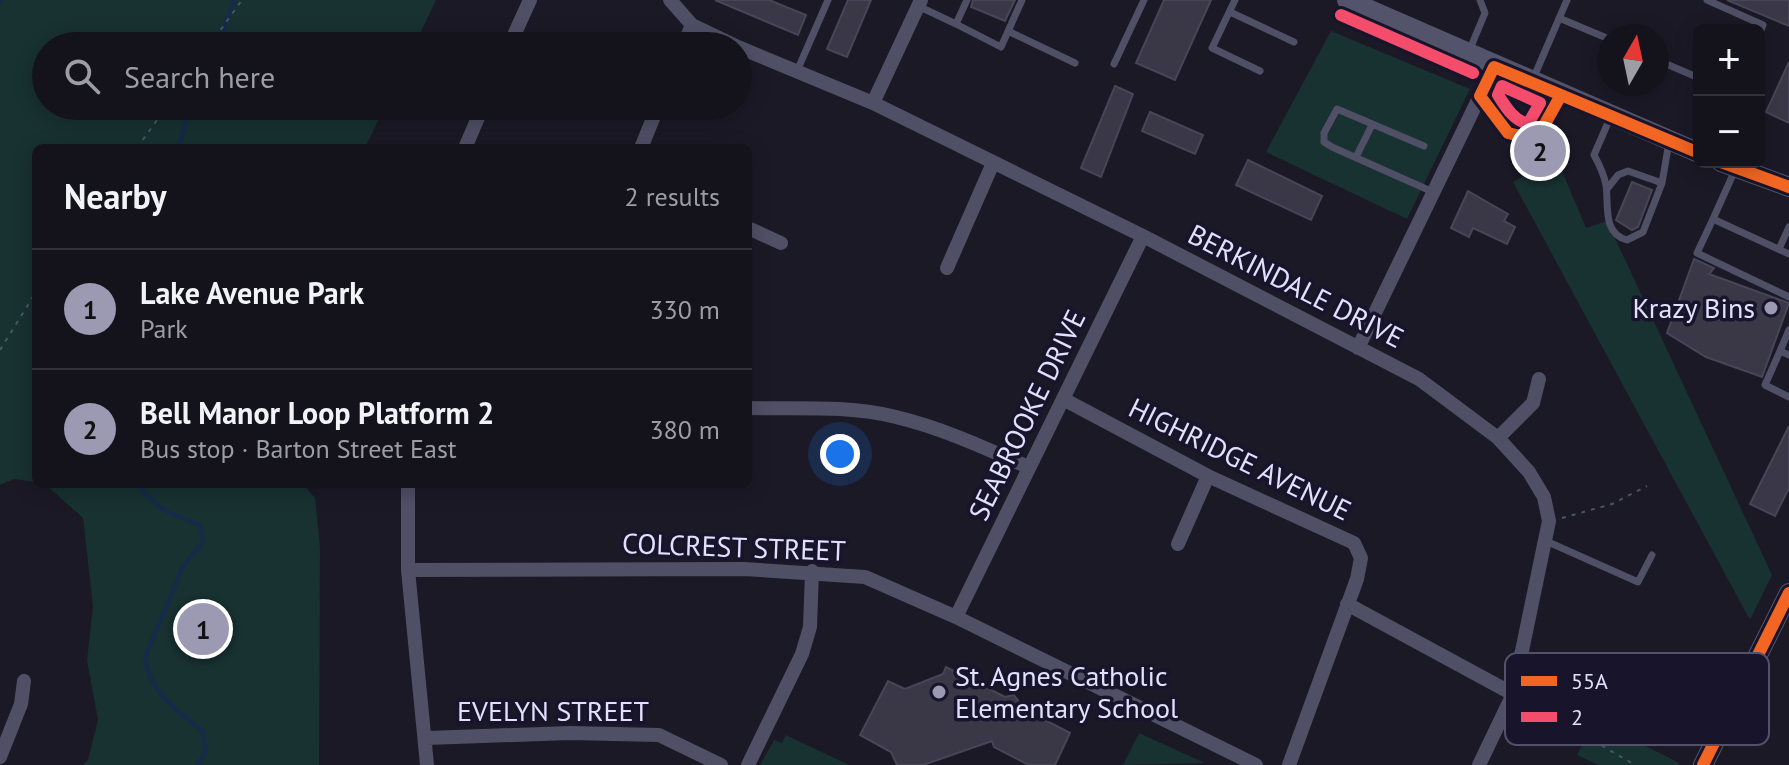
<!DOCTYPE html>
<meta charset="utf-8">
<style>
:root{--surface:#14131c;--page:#1d1c25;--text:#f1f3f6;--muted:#9d9ea3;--line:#33323b;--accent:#9c9ab2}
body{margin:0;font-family:"PT Sans",sans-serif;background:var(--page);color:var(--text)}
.controls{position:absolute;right:24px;top:24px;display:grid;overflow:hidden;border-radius:12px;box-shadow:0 4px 20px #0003}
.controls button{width:72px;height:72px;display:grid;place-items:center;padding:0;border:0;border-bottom:2px solid var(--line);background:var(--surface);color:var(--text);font:40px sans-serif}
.compass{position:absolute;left:1597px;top:24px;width:72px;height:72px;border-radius:50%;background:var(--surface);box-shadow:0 4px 20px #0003;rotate:9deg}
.you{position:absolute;left:840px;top:454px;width:28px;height:28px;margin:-20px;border:6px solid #fff;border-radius:50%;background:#1a73e8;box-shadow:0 0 0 12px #1a73e833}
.badge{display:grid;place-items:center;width:52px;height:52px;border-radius:50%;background:var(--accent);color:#111;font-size:26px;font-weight:700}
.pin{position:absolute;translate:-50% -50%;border:4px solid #fff;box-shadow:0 2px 8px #0006}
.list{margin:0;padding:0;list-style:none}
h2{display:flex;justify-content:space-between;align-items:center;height:104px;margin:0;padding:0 32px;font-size:34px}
h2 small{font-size:26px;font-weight:400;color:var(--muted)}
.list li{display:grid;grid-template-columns:52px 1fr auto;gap:24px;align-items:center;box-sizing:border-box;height:120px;padding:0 32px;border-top:2px solid var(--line)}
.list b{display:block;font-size:30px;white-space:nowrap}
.list p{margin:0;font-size:26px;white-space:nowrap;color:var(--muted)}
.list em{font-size:26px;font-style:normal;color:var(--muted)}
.icon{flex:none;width:44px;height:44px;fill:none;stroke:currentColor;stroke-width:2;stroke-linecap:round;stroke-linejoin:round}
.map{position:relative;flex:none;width:1789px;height:765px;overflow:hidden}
.search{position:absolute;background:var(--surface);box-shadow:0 4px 20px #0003;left:32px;top:32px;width:720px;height:88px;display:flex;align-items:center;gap:20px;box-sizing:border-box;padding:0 28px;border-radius:44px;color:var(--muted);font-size:30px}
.panel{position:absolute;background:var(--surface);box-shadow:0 4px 20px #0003;left:32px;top:144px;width:720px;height:344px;border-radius:12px}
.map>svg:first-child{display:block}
.green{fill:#183131}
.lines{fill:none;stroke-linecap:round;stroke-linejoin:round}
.stream{stroke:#152b4b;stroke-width:4}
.building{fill:#3a3847;stroke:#474558;stroke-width:2}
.path{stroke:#495562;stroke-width:2;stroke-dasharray:4 6;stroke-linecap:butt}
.service{stroke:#4f4f66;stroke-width:7}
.minor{stroke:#4f4f66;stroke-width:14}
.secondary{stroke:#53546b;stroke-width:20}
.bus-1-casing{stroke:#17142b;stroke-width:18}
.bus-2-casing{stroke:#17142b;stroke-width:18}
.bus-1{stroke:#f26522;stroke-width:12}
.bus-2{stroke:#f44d6c;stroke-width:12}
.poi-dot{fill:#9c9ab2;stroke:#17142b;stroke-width:3}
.labels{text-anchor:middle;stroke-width:7;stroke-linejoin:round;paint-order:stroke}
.street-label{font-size:28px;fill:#e2e0fd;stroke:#17142b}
.poi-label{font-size:28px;fill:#e2e0fd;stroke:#17142b;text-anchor:end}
.key{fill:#17142b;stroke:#54516a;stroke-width:2}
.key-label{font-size:22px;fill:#e2e0fd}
</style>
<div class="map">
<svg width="1789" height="765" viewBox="0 0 1789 765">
<rect width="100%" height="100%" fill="#1b1926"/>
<path class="green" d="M0 0H436L414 46H46V106H385L365 148H36V482L14 479 0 485Z
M1331 31 1470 89 1407 219 1266 152Z
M1557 159 1586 228 1607 221 1772 575 1750 620 1513 182Z
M45 484H303L315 498 320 547 319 765H83L88 760 98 720 87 660 93 607 83 518Z
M1595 720 1679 763 1678 765H1598L1577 755Z
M1139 733 1205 763 1123 765Z
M786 735 849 765H760L774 740 782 743Z"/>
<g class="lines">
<path class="stream" d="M0 2 1 0
M218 46 234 0
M178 148 191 106
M135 484 163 510 200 525 203 541 182 568 145 658C149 690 177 713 202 730L206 752 197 765"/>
</g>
<path class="building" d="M715 0H769L806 15 798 35Z
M848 0H871L847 57 827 49Z
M973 0H1015L1005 21 971 7Z
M1164 0H1211L1175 80 1136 63Z
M1727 0H1789V26Z
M1789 62V123L1766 112Z
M1115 86 1133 94 1101 177 1081 168Z
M1150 112 1203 135 1195 154 1142 131Z
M1248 160 1322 196 1311 220 1236 185Z
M1632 182 1652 190 1638 227 1632 230 1616 220Z
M1468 191 1508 214 1504 221 1515 227 1507 244 1473 228 1469 237 1451 228Z
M1694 259 1714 268 1709 274 1789 303 1762 377 1706 357 1667 333Z
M1789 426V488L1775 516 1750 504Z
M946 667 1005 697 1014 695 1024 709 1070 733 1055 765H1029L994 747 992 741 923 765H897L891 752 860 735 888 681 905 689 943 674Z"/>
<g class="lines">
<path class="path" d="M209 46 242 0
M137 148 167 106
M0 350 36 292
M1562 518 1612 504 1647 486
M1524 700 1635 765"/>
<path class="service" d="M1235 0 1212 48 1260 71
M1707 0 1763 25 1759 35
M918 6 956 24 967 0
M1230 12 1294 42
M1559 18 1609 39
M956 24 1001 47 1022 0
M1008 31 1075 63
M1470 49 1485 13 1480 0
M1657 60 1699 78
M1114 64 1144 0
M797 71 828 0
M1533 79 1567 0
M1481 98C1497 121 1505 142 1536 140L1561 95
M1610 118 1594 155C1599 164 1604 175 1606 185 1609 206 1602 233 1627 240L1643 232 1662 183 1669 142
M1424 146 1337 109 1324 133V142L1332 147 1433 192
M1356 157 1372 125
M1735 170 1713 219 1789 254
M1607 189 1618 175 1628 171 1662 183
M1713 219 1697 253 1789 297
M1779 249 1789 227
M1780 351 1789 330
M1789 355 1780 351 1765 385 1789 397
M1546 541 1638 582 1652 555"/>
<path class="minor" d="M670 0 692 25 736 46
M509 46 530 0
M683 46 692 25
M738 47 873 103 1143 236 1419 379 1498 438 1529 472 1544 497 1549 521 1513 694 1479 765
M873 103 921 0
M465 148 483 106
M641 148 658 106
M748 228 781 243
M947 268 993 163
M1358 348 1494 67
M1065 400 1208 476 1354 543 1361 558 1357 579 1289 765
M748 408C796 409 848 405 896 417 942 428 985 448 1028 467
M1498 438 1533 403 1539 379
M408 484V570L427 765
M1178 544 1208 476
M408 570 744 569 865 577 956 617 1256 765
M1347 604 1513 694
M956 617 1143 236
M427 738 570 733 659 735 721 765
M0 757 21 704 24 681
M748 765 802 654 810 627 812 571"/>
<path class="secondary" d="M1347 0 1699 153
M1721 162 1789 187
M1703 765 1789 593"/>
<g class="bus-1-casing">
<path id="bus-1" d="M1494 67 1561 95 1536 140 1508 133 1480 96Z
M1561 95 1699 153
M1721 162 1789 187
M1703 765 1789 593"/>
</g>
<g class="bus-2-casing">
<path id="bus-2" d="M1341 15 1473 73
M1502 86 1540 103 1528 124C1513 120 1506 107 1498 95Z"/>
</g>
<use href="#bus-1" class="bus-1"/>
<use href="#bus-2" class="bus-2"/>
</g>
<g class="poi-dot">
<circle cx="1771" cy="308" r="8"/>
<circle cx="939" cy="692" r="8"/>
</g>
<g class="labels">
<g class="street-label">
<text transform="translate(1296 286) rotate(27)" y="10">BERKINDALE DRIVE</text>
<text transform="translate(1027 415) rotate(-64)" y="10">SEABROOKE DRIVE</text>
<text transform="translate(1240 459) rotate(26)" y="10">HIGHRIDGE AVENUE</text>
<text transform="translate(734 547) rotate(2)" y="10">COLCREST STREET</text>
<text x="553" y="721">EVELYN STREET</text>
</g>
<g class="poi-label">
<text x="1755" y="318">Krazy Bins</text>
<text x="955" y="686" text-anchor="start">St. Agnes Catholic<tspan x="955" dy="32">Elementary School</tspan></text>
</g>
</g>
<rect x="1505" y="653" width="264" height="92" rx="12" class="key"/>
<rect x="1521" y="676" width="36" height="10" fill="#f26522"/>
<rect x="1521" y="712" width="36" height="10" fill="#f44d6c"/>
<g class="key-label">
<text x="1571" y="689">55A</text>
<text x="1571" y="725">2</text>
</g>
</svg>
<div class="controls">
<button>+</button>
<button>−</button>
</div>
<svg class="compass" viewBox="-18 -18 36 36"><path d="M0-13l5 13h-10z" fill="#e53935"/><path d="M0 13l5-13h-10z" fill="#9d9ea3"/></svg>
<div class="you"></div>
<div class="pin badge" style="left:203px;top:629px">1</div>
<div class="pin badge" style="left:1540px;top:151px">2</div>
<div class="search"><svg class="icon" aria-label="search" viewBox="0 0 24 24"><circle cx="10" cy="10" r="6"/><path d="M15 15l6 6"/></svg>Search here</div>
<section class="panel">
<h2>Nearby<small>2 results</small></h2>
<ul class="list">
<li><span class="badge">1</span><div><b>Lake Avenue Park</b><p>Park</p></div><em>330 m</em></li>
<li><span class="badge">2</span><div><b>Bell Manor Loop Platform 2</b><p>Bus stop · Barton Street East</p></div><em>380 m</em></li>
</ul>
</section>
</div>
